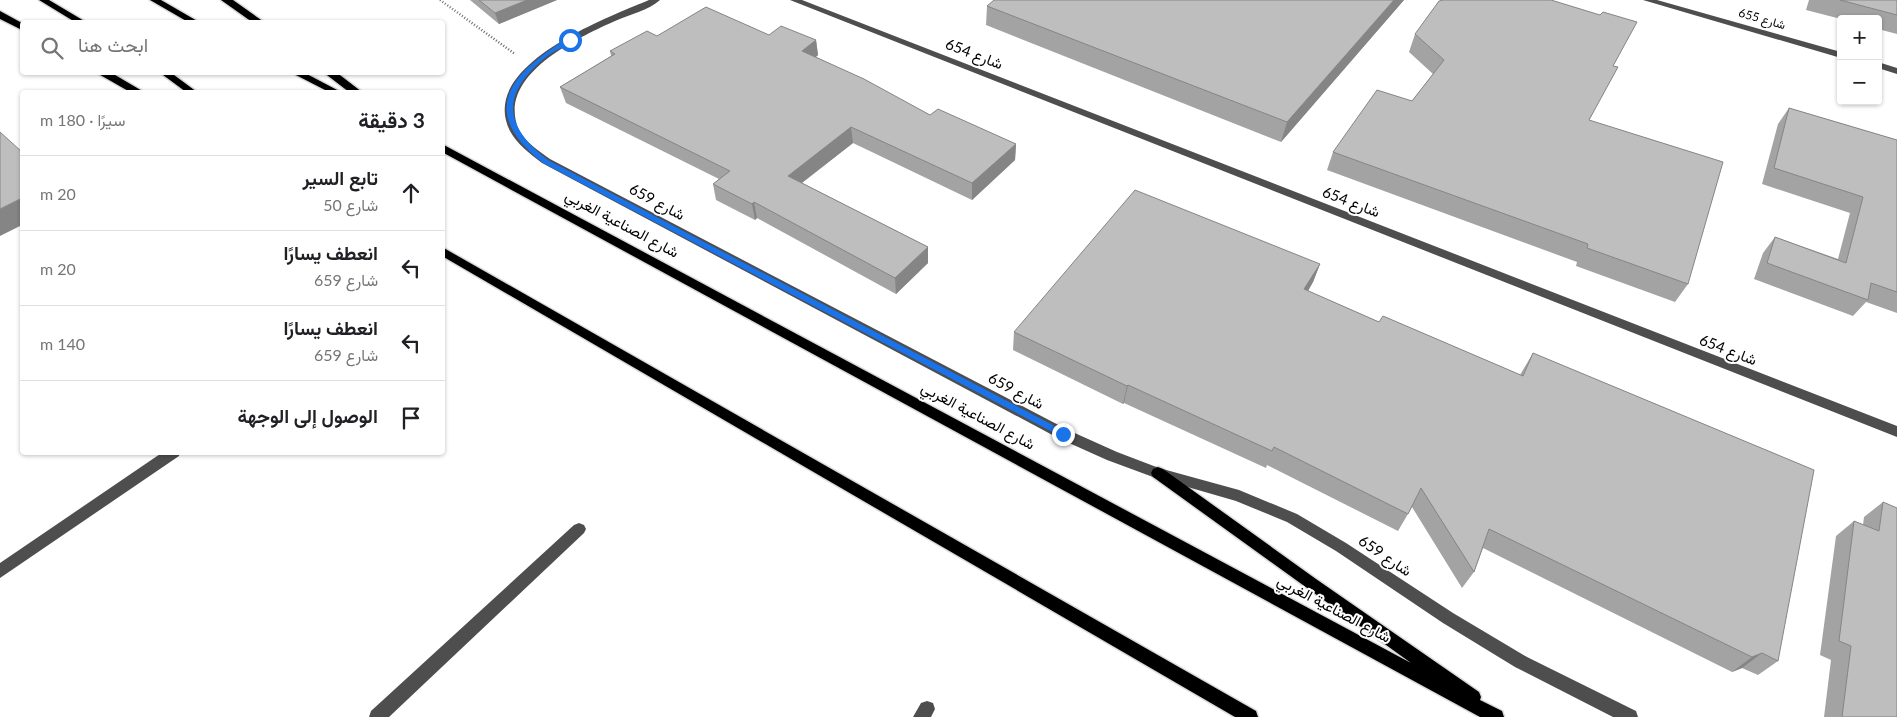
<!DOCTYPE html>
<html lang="ar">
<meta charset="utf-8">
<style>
:root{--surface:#fff;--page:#f2f2f2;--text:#202124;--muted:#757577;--line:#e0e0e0}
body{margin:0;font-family:Lato,Vazirmatn,sans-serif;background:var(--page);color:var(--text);direction:rtl}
.controls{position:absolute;right:15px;top:15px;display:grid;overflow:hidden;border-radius:5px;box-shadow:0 1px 4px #0004}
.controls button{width:45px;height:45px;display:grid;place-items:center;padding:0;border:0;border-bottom:1px solid var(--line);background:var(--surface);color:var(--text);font:25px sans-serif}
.stop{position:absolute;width:15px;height:15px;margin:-11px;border:4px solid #1a73e8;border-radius:50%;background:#fff}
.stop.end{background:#1a73e8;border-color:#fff;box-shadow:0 1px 5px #0008}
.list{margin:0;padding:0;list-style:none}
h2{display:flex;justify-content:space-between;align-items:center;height:65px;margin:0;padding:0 20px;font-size:21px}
h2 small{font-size:16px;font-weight:400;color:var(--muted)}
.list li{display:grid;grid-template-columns:32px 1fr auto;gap:15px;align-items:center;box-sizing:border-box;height:75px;padding:0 20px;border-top:1px solid var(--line)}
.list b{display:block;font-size:19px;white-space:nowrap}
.list p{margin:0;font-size:16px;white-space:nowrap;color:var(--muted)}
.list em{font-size:16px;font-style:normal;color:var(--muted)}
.icon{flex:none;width:28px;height:28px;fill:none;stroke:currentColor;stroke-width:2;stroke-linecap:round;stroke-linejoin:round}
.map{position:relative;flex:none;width:1897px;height:717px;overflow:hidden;direction:ltr}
.search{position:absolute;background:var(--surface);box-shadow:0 1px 4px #0004;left:20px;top:20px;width:425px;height:55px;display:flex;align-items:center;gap:12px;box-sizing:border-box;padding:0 18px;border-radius:5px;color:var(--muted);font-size:19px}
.panel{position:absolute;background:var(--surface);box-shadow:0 1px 4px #0004;left:20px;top:90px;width:425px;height:365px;border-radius:5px;direction:rtl}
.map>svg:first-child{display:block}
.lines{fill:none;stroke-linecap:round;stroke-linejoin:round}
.major-casing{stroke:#dbdbdb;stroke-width:3}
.highway-casing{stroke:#dbdbdb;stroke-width:3}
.path{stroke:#707070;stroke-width:2.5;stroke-dasharray:1 2;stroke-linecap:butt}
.minor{fill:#4e4e4e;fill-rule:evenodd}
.major{fill:#000;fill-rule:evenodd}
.highway{fill:#000;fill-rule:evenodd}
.wall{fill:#a3a3a3}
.shaded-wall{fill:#858585}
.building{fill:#bebebe;stroke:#858585}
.route{fill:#1a73e8}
.labels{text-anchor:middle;stroke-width:4;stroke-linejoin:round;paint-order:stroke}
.far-street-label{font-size:12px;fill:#000;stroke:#fff}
.street-label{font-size:15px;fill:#000;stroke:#fff}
</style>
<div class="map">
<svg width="1897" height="717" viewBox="0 0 1897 717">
<rect width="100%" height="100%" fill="#fff"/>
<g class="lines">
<g class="major-casing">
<path id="major" d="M39 0H49L86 22H75Z
M150 0H161L199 22H188Z
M159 72H170L197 92H186Z
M290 72H303L341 92H329Z
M442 144 1411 663 1153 477 1151 473 1153 469 1158 467 1163 469 1316 579 1479 692 1481 697 1480 700 1502 711 1504 717H1480L442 152Z
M442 247 1256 711 1258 717H1235L442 256Z"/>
</g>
<g class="highway-casing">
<path id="highway" d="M221 0H233L264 22H252Z
M0 11 22 23V30L0 19Z
M95 72H110L144 92H130Z
M323 72H336L362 92H349Z"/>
</g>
<path class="path" d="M440 0 515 54"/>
<path class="minor" d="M649 0H660C649 10 629 15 615 21 577 38 495 76 519 130 525 142 539 151 550 159L1068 430 1117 452 1159 468 1239 490 1297 514 1346 543 1453 613 1527 657 1636 711 1638 717H1613L1515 667 1443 623 1336 551 1287 522 1236 501 1153 477 1107 460 1058 438 542 163C530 154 517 144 510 131 477 66 606 18 649 0Z
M790 0H802L1897 426V437Z
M1643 0H1657L1841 52V58Z
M1878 62 1897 68V74L1878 68Z
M163 452H180L179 456 0 578V563Z
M579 523 584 525 586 529 584 533 389 717H369L371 711 574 525Z
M927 701 933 703 935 709 931 717H913L921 703Z"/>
<use href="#major" class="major"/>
<use href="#highway" class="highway"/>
</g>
<path class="wall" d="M470 0H557L499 24Z
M1404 0 1281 142 986 25 987 6Z
M1809 0H1897V34L1878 29V19H1841L1806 10Z
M1415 34 1613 66 1589 120 1688 284 1675 302 1576 266 1577 262 1327 170 1333 152 1412 101 1433 74 1409 52Z
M769 35 816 40 818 55 816 57 930 115 1016 144 1015 160 972 200 853 143 802 183 928 247V263L896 294 757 218 755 220 716 200 713 184 719 179 566 103 560 87 611 56 610 51 657 36Z
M1789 108 1897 140V313L1866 302 1853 316 1754 279 1763 253 1775 237 1838 259 1850 213 1762 184 1778 124Z
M1320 264 1313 282 1308 291 1379 322 1520 375 1533 353 1778 661 1758 675 1742 668 1732 672 1483 548 1474 572 1462 588 1412 507 1398 531 1267 465 1266 468 1124 403 1123 404 1013 350 1014 332Z
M1883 502 1897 717H1824L1831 660 1820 655 1836 536 1854 521 1863 525 1864 517Z"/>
<path class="shaded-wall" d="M527 0H557L499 24 495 13Z
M1394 0H1404L1281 142 1287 122Z
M816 40 818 55 804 67 802 51Z
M851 127 853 143 790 192 788 176Z
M1016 144 1015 160 972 200V183Z
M22 198V225L0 236V209Z
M754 202 757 218 755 220 752 204Z
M928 247V263L896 294 895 278Z
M1320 264 1313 282 1298 308 1304 289Z
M1128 385 1124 403 1123 404 1127 386Z
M1762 653 1742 668 1732 672 1752 657Z"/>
<path class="building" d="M479 0H527L495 13Z
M994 0H1394L1287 122 987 6Z
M1443 0H1551L1600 15 1603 12 1637 22 1613 66 1618 67 1589 120 1723 162 1688 284 1587 248 1588 244 1333 152 1377 90 1412 101 1444 60 1415 34 1439 1Z
M1840 0H1897V15Z
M706 7 769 35 781 26 816 40 802 51 864 79 930 115 938 109 1016 144 972 183 851 127 788 176 928 247 895 278 754 202 752 204 713 184 730 171 560 87 615 54 610 51 647 31 657 36Z
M1789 108 1897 140V292L1871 283 1868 300 1767 263 1775 237 1846 263 1863 197 1774 168Z
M0 132 22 152V198L0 209Z
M1135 190 1320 264 1304 289 1379 322 1383 316 1523 376 1533 353 1814 470 1778 661 1762 653 1752 657 1489 529 1474 572 1421 488 1408 514 1274 447 1272 451 1128 385 1127 386 1014 332Z
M1883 502 1897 508V717H1842L1851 646 1839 641 1854 521 1879 531Z"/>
<path class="route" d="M568 38 573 40C565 47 553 51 545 58 500 95 504 126 548 160L1066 432V436H1060L543 163C477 111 510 74 568 38Z"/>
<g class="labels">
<g class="far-street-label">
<text transform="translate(1762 19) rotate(16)" y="4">شارع 655</text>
</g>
<g class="street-label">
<text transform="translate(974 54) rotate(21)" y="5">شارع 654</text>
<text transform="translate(657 202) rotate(28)" y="5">شارع 659</text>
<text transform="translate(1351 202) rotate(21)" y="5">شارع 654</text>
<text transform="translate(622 224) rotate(28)" y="5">شارع الصناعية الغربي</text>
<text transform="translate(1728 350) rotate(21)" y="5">شارع 654</text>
<text transform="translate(1016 391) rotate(28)" y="5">شارع 659</text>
<text transform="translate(978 416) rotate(28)" y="5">شارع الصناعية الغربي</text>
<text transform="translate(1385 556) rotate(34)" y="5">شارع 659</text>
<text transform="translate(1334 609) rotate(28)" y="5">شارع الصناعية الغربي</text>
</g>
</g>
</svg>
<div class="controls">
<button>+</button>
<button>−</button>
</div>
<div class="stop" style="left:570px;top:40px"></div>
<div class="stop end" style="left:1063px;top:434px"></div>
<div class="search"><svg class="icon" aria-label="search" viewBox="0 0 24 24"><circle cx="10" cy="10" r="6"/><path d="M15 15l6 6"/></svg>ابحث هنا</div>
<section class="panel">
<h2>3 دقيقة<small>سيرًا · 180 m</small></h2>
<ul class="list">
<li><svg class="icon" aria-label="ahead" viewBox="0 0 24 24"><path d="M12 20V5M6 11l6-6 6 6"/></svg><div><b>تابع السير</b><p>شارع 50</p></div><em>20 m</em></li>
<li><svg class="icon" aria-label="left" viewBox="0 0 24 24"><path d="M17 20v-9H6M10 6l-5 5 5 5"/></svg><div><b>انعطف يسارًا</b><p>شارع 659</p></div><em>20 m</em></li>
<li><svg class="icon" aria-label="left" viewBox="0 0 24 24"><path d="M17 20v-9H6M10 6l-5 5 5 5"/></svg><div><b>انعطف يسارًا</b><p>شارع 659</p></div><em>140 m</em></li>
<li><svg class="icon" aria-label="arrive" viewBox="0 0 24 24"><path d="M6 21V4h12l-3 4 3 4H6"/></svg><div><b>الوصول إلى الوجهة</b></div></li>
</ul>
</section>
</div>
